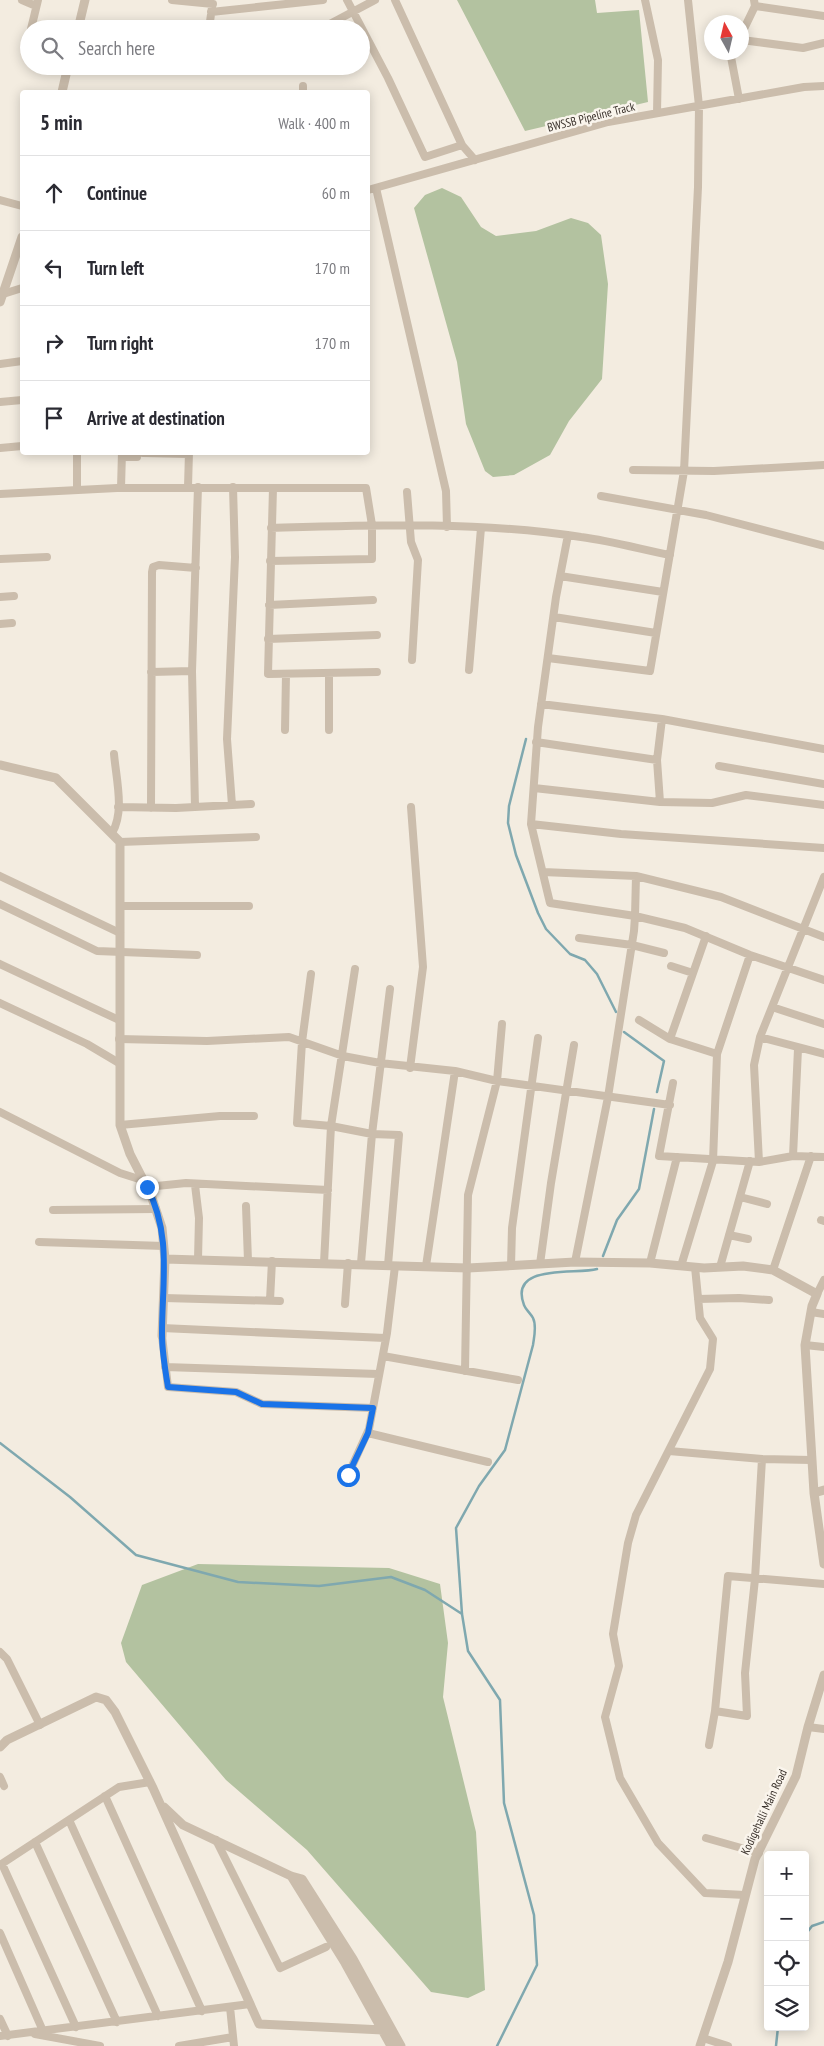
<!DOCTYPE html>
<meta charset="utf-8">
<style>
:root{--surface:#fff;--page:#f2f2f3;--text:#2b2b33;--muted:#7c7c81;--line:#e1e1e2}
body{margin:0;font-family:"PT Sans Narrow",sans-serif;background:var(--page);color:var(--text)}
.controls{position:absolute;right:15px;bottom:15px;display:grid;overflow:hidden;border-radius:5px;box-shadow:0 2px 12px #0003}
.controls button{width:45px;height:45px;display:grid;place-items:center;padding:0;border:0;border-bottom:1px solid var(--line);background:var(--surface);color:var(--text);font:25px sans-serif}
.compass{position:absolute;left:704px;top:15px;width:45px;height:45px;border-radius:50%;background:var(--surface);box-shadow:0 2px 12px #0003;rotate:352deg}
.stop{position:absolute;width:15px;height:15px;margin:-11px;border:4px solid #1a73e8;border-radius:50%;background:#fff}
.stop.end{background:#1a73e8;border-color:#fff;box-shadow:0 1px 5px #0008}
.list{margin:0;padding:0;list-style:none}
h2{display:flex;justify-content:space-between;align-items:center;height:65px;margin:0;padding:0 20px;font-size:21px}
h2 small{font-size:16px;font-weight:400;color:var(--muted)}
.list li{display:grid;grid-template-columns:32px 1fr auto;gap:15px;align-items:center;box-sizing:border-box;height:75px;padding:0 20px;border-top:1px solid var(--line)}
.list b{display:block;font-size:19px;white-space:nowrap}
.list em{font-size:16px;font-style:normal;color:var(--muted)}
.icon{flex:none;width:28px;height:28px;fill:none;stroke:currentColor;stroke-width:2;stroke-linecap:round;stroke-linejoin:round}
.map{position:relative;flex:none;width:824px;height:2046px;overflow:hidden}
.search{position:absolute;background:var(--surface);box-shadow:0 2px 12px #0003;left:20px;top:20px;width:350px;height:55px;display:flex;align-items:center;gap:12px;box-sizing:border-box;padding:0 18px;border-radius:28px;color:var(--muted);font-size:19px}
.panel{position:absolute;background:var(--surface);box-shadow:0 2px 12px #0003;left:20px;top:90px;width:350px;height:365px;border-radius:5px}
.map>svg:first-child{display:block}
.green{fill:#b3c2a0}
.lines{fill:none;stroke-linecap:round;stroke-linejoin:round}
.stream{stroke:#7fa8af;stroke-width:2.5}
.minor{stroke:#cbbdac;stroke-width:8}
.tertiary{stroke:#cbbdac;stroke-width:9}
.route{stroke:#1a73e8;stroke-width:6}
.labels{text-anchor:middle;stroke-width:5;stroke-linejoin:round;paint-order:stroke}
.street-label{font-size:12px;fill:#39312b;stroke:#faf5ed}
</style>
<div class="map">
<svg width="824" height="2046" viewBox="0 0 824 2046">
<rect width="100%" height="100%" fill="#f3ece0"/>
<path class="green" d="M457 0H595L597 13 639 10 648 102 525 131Z
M442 188 461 197 481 227 496 236 536 231 571 218 588 223 601 235 608 284 602 379 569 421 550 455 514 475 493 477 485 471 466 424 457 362 414 208 425 195Z
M198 1564 389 1568 440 1584 448 1643 443 1697 476 1832 485 1990 468 1998 431 1992 307 1850 226 1780 126 1662 121 1643 142 1585Z"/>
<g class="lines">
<path class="stream" d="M526 739 509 806 508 823 516 855 538 913 546 929 570 954 585 960 597 974 616 1012
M624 1032 664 1061 657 1092
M603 1256 617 1220 639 1189 654 1109
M0 1443 70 1497 136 1555 238 1582 319 1586 391 1577 425 1590 462 1614
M805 1935 812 1926 824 1922
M497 2046 537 1965 534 1915 504 1803 500 1700 468 1651 462 1614 456 1528 479 1486 505 1450 533 1345C534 1337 537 1326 533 1318 531 1314 526 1310 524 1305 508 1263 576 1275 597 1269
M776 2046 778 2027"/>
<path class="minor" d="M22 0 36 6
M172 0 213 4
M347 0 388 78 425 157 462 145
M395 0 462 145 475 160
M645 0 658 60 657 113
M754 0 755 6 824 16
M211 12 323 0
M31 29 38 0
M209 29 212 7
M301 29 326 26 375 0
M742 33 755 6
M742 40 803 48 824 43
M28 46 29 41
M733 52 731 57 739 99
M303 86V92
M376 188 446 491 447 527
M368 190 608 122 804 87 824 86
M0 200 22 206
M0 295 22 288
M0 364 22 361
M0 402 22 400
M0 448 22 446
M143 453 189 454
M122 457H137
M633 470 714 471 824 465
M188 487 189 452
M121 488 122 452
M273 488 268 674 377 672
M77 490V452
M407 492 411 542 418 560 412 660
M0 494 117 488H366L372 525V559L270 561
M601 496 706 515 824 546
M271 528C373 525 479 521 581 537 611 541 640 549 670 555
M568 535 556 597 538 727 531 824 550 903 635 916 634 931 608 1097 575 1262
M0 559 47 557
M560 576 663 592
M0 597 14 596
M269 605 373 600
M554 617 656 633
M0 624 12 623
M268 639 377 635
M548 658 650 671 684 471 698 187 699 106 688 0
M469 670 481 528
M151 672 192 671
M329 673V730
M541 704 662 719 824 749
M285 730 286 674
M536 742 657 760 662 719
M657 760 660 802
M719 766 824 784
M534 788 660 802 712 803 746 795 824 805
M232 805 227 739 235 557 233 487
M118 807 176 808 251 804
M195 807 192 671 198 487
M151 808 152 572 153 567 159 565 196 568
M531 824 621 834 824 848
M112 833C125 812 116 778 114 754
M120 842 256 837
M543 872 636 876 721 897 824 937
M0 876 120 933
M636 876 635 916 685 928 750 955 824 980
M0 904 97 951 197 955
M120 906H249
M706 936 670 1039 717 1054
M579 938 632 945 664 953
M0 964 119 1020
M671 966 693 973
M311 974 302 1042 297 1123 331 1126 355 969
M0 1003 87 1044 119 1063
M772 1007 824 1024
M639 1020 670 1039
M760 1037 824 1054
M119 1039 207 1041 289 1037 343 1056 380 1063 455 1071 497 1081 670 1105
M410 1068 423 967 411 807
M673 1083 659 1156 759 1162 793 1156 824 1157
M0 1112 120 1173 142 1180
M120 1125 220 1116H254
M793 1156 798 1049
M759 1162 754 1065 760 1037 824 877
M195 1185 199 1218 198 1259
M147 1187 186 1183 328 1190
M740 1197 767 1204
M246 1206 248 1261
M53 1210 156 1209
M821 1220 824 1221
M729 1235 748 1239
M39 1242 164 1246
M324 1263 331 1126 372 1134 361 1263
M650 1263 677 1157
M540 1264 551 1183 574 1045
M388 1265 399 1135 372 1134 390 989
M426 1266 455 1071
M511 1266 512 1228 538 1038
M681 1266 713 1161 717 1054 750 955
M695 1267 700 1318 713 1339 710 1369 636 1515 628 1543 613 1634 619 1666 605 1717 620 1778 658 1843 705 1893 745 1895
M720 1267 750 1161
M773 1270 811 1156
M817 1294 824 1280
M164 1298 280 1301
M698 1299 739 1298 769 1300
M270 1300 272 1261
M345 1304 348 1263
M811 1312 824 1314
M162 1328 385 1338
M162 1336 168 1387 236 1392 262 1404 373 1408
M805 1345 824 1347
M383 1356 518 1380
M165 1367 378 1374
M465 1371 468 1195 497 1081 502 1024
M368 1433 488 1462
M669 1451 762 1459 811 1460
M348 1475 369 1429 387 1333 395 1266
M0 1652 7 1659 40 1725
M715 1711 747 1716 745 1673 755 1579 762 1459
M808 1727 824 1729
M709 1745 715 1711 728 1576 824 1584
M0 1777 4 1786
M105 1796 202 2011
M69 1820 158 2016
M706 1838 759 1853
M216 1840 280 1968 326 1947
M35 1842 117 2022
M2 1864 76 2027
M0 1865 119 1787 150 1782
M0 1933 43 2031
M230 2007 234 2046
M0 2019 8 2036
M35 2034 100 2046
M0 2036 250 2004
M703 2038 728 2046
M179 2046 233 2037"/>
<path class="tertiary" d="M78 29 85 0
M62 92 68 66
M0 302 22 237
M0 765 56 778 120 842V1125L130 1154 151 1195 162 1228 165 1259 162 1336
M165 1259 468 1268 575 1262 650 1263 704 1268 743 1266 773 1270 817 1294 812 1306 805 1345 814 1493
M824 1490 814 1493 824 1564
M0 1747 7 1740 96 1697 106 1700 115 1712 153 1788 259 2024 383 2030
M164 1807 183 1825 291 1876 302 1879 353 1959 401 2046
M291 1876 345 1963 391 2046
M700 2046 728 1962 755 1859 796 1776 808 1727 824 1675"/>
</g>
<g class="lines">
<path class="route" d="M147 1187C172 1235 162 1282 162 1334 162 1352 165 1369 168 1387L236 1392 262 1404 373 1408 368 1433 348 1475"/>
</g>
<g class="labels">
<g class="street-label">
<text transform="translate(591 117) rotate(-14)" y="4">BWSSB Pipeline Track</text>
<text transform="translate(764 1812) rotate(-65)" y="4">Kodigehalli Main Road</text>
</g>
</g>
</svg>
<div class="controls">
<button>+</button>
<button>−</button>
<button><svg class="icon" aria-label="locate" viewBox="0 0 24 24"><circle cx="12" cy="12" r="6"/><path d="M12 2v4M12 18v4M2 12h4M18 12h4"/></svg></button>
<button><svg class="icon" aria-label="layers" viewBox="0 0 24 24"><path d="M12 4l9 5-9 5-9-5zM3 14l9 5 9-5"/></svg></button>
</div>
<svg class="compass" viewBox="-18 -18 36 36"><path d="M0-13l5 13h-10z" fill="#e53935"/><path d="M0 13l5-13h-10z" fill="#7c7c81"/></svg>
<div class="stop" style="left:348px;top:1475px"></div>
<div class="stop end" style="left:147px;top:1187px"></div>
<div class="search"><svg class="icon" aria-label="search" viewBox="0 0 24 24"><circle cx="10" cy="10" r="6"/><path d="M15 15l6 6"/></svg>Search here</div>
<section class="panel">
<h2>5 min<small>Walk · 400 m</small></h2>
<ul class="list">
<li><svg class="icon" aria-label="ahead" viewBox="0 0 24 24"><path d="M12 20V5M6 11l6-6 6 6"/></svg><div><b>Continue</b></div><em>60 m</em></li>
<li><svg class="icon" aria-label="left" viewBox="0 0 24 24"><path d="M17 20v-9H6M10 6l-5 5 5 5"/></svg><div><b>Turn left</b></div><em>170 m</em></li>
<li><svg class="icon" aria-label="right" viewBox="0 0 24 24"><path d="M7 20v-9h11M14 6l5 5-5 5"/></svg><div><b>Turn right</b></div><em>170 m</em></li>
<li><svg class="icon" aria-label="arrive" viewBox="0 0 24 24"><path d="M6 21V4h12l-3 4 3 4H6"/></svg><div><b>Arrive at destination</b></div></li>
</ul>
</section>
</div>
